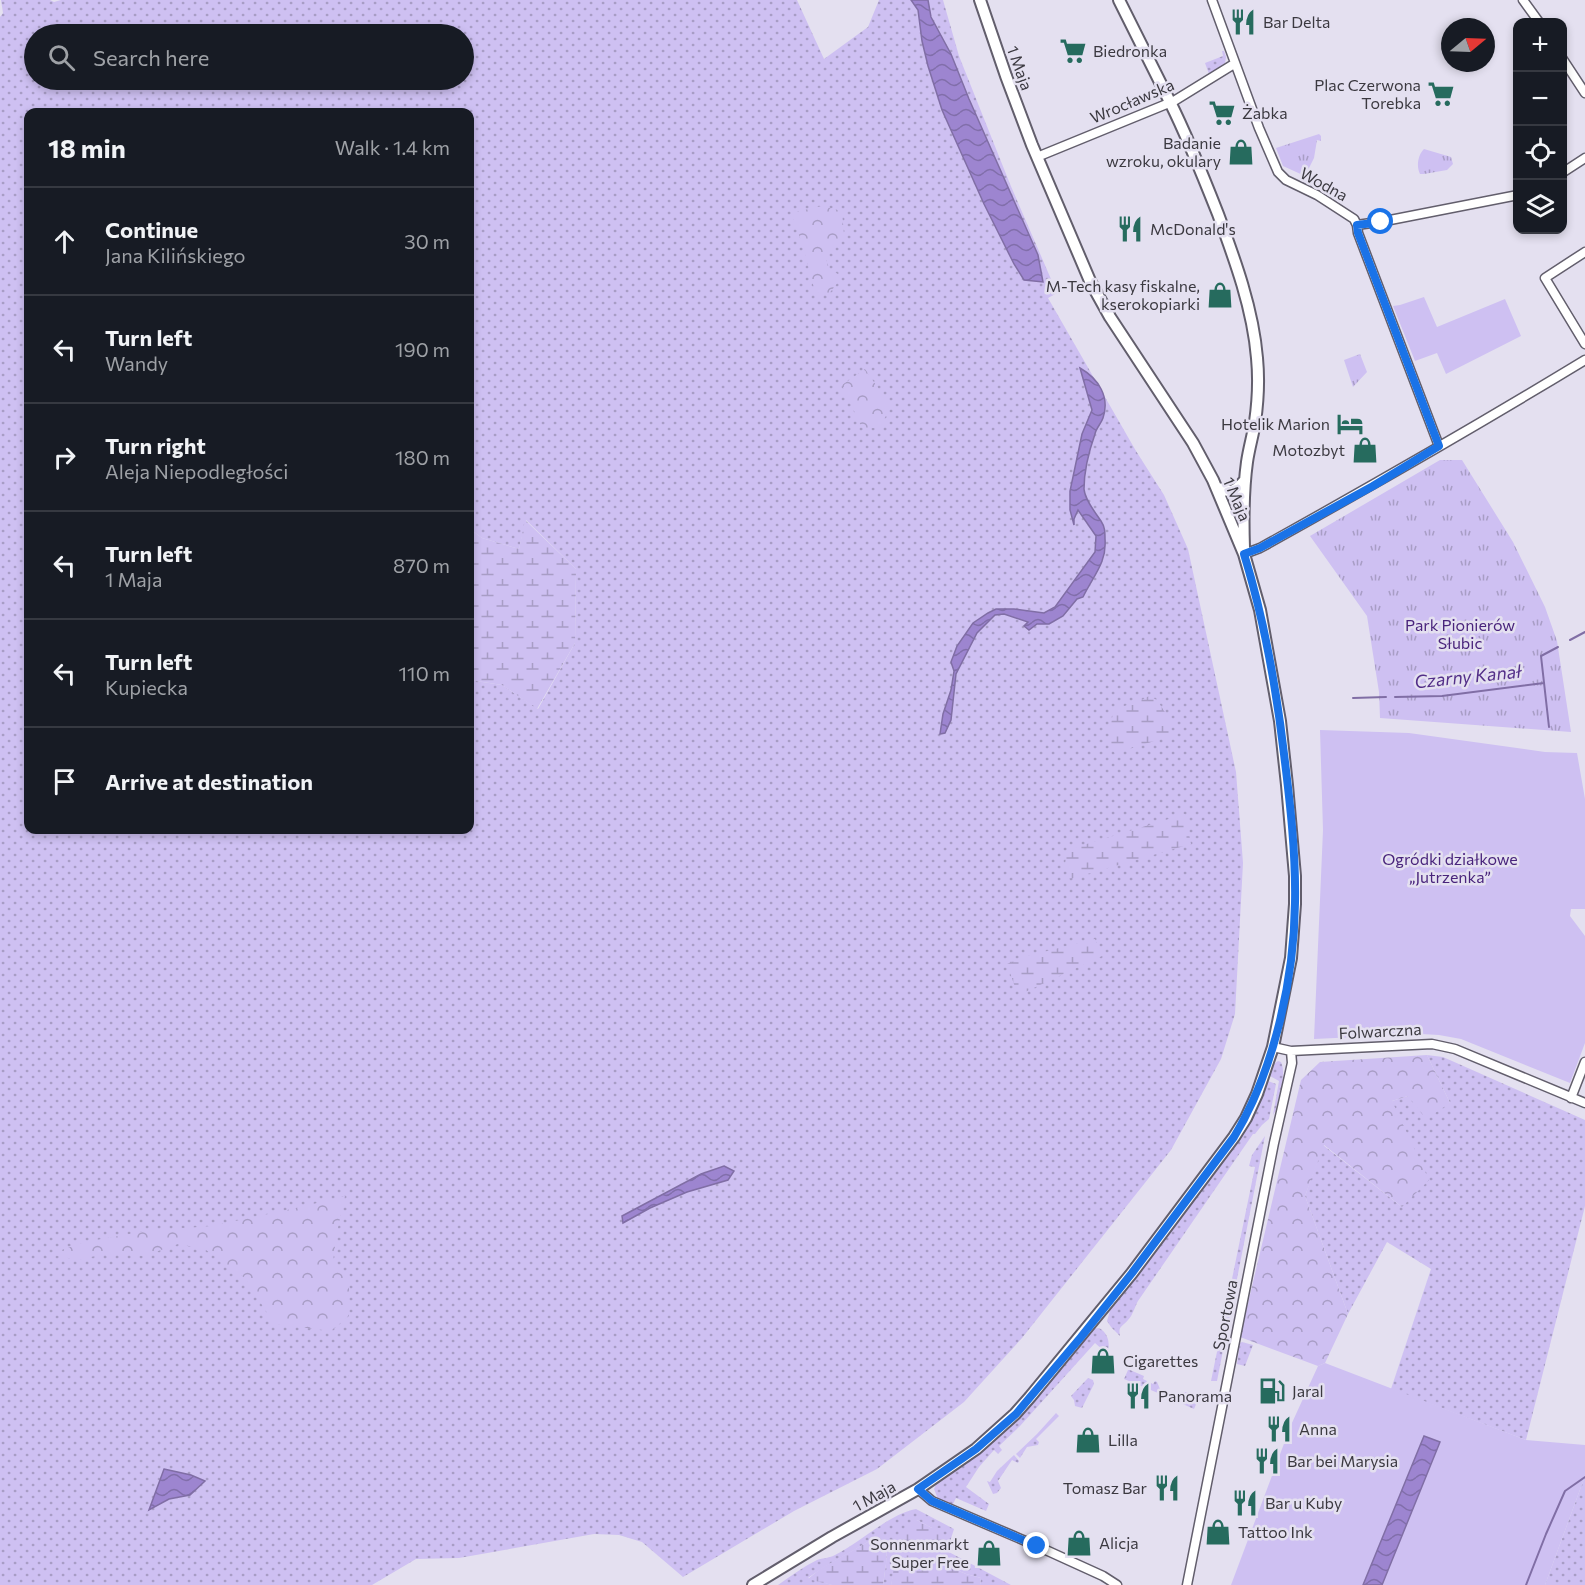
<!DOCTYPE html>
<meta charset="utf-8">
<style>
:root{--surface:#171b24;--page:#20242c;--text:#f1f3f6;--muted:#9ea1a6;--line:#363941}
body{margin:0;font-family:Commissioner,sans-serif;background:var(--page);color:var(--text)}
.controls{position:absolute;right:18px;top:18px;display:grid;overflow:hidden;border-radius:12px;box-shadow:0 3px 9px #0003}
.controls button{width:54px;height:54px;display:grid;place-items:center;padding:0;border:0;border-bottom:2px solid var(--line);background:var(--surface);color:var(--text);font:30px sans-serif}
.compass{position:absolute;left:1441px;top:18px;width:54px;height:54px;border-radius:50%;background:var(--surface);box-shadow:0 3px 9px #0003;rotate:71deg}
.stop{position:absolute;width:18px;height:18px;margin:-14px;border:4px solid #1a73e8;border-radius:50%;background:#fff}
.stop.end{background:#1a73e8;border-color:#fff;box-shadow:0 2px 6px #0008}
.list{margin:0;padding:0;list-style:none}
h2{display:flex;justify-content:space-between;align-items:center;height:78px;margin:0;padding:0 24px;font-size:26px}
h2 small{font-size:20px;font-weight:400;color:var(--muted)}
.list li{display:grid;grid-template-columns:39px 1fr auto;gap:18px;align-items:center;box-sizing:border-box;height:108px;padding:0 24px;border-top:2px solid var(--line)}
.list b{display:block;font-size:22px;white-space:nowrap}
.list p{margin:0;font-size:20px;white-space:nowrap;color:var(--muted)}
.list em{font-size:20px;font-style:normal;color:var(--muted)}
.icon{flex:none;width:33px;height:33px;fill:none;stroke:currentColor;stroke-width:2;stroke-linecap:round;stroke-linejoin:round}
.map{position:relative;flex:none;width:1585px;height:1585px;overflow:hidden}
.search{position:absolute;background:var(--surface);box-shadow:0 3px 9px #0003;left:24px;top:24px;width:450px;height:66px;display:flex;align-items:center;gap:15px;box-sizing:border-box;padding:0 21px;border-radius:33px;color:var(--muted);font-size:22px}
.panel{position:absolute;background:var(--surface);box-shadow:0 3px 9px #0003;left:24px;top:108px;width:450px;height:726px;border-radius:12px}
.map>svg:first-child{display:block}
.grass{fill:url(#grass-dots);fill-rule:evenodd}
.forest{fill:url(#forest-crowns)}
.wetland{fill:url(#wetland-marsh)}
.park{fill:url(#park-tufts)}
.garden{fill:#cec0f2}
.water{fill:url(#water-waves);stroke:#806ea5;stroke-width:1.5}
.lines{fill:none;stroke-linecap:round;stroke-linejoin:round}
.stream{stroke:#806ea5;stroke-width:2}
.minor-casing{stroke:#625e6c;stroke-width:11}
.major-casing{stroke:#625e6c;stroke-width:14}
.minor{stroke:#fff;stroke-width:8}
.major{stroke:#fff;stroke-width:10}
.route{stroke:#1a73e8;stroke-width:8}
.labels{text-anchor:middle;stroke-width:5;stroke-linejoin:round;paint-order:stroke}
.poi-label{font-size:16px;fill:#3b3940;stroke:#e4e0f0;text-anchor:start}
.street-label{font-size:16px;fill:#3b3940;stroke:#e4e0f0}
.park-label{font-size:16px;fill:#49247c;stroke:#e4e0f0}
.water-label{font-size:18px;font-style:italic;fill:#532f88;stroke:#e4e0f0}
</style>
<div class="map">
<svg width="1585" height="1585" viewBox="0 0 1585 1585">
<defs>
<pattern id="grass-dots" width="8" height="8" patternUnits="userSpaceOnUse" patternTransform="scale(1.5)"><rect width="8" height="8" fill="#cec0f2"/><path d="M2 2h.1M6 6h.1" fill="none" stroke="#a89dc5" stroke-width="1.8" stroke-linecap="round"/></pattern>
<pattern id="forest-crowns" width="20" height="18" patternUnits="userSpaceOnUse" patternTransform="scale(1.5)"><rect width="20" height="18" fill="#cec0f2"/><path d="M2 6a3 3 0 1 1 6 0M12 15a3 3 0 1 1 6 0" fill="none" stroke="#a89dc5"/></pattern>
<pattern id="wetland-marsh" width="20" height="14" patternUnits="userSpaceOnUse" patternTransform="scale(1.5)"><rect width="20" height="14" fill="#cec0f2"/><path d="M1 5h8M5 5V1M11 12h8M15 12V8" fill="none" stroke="#a89dc5"/></pattern>
<pattern id="park-tufts" width="24" height="20" patternUnits="userSpaceOnUse" patternTransform="scale(1.5)"><rect width="24" height="20" fill="#cec0f2"/><path d="M3 7l-1-3M5 7V3M7 7l1-3M15 17l-1-3M17 17v-4M19 17l1-3" fill="none" stroke="#a89dc5"/></pattern>
<pattern id="water-waves" width="16" height="10" patternUnits="userSpaceOnUse" patternTransform="scale(1.5)"><rect width="16" height="10" fill="#9d85d0"/><path d="M0 5q4-4 8 0t8 0" fill="none" stroke="#816eaa"/></pattern>
</defs>
<rect width="100%" height="100%" fill="#e4e0f0"/>
<path class="grass" d="M1 0H50L54 2 61 0H797L824 59 868 27 879 0H911L918 9 922 41 928 66 942 110 984 204 1014 264 1024 280 1043 282 1038 255 969 99 951 54 931 17 928 0H943L959 56 1010 184 1057 293 1048 298 1136 451 1164 495 1188 549 1236 772 1243 863 1235 1014 1221 1059 1171 1150 1022 1338 964 1402 877 1469 794 1511 683 1577 642 1542 619 1535 594 1534 459 1558 416 1559 372 1585H0V17L3 13ZM34 34H464V80H34ZM28 112H470V529L482 538 519 549 526 520 576 569 575 643 538 709 502 685 470 680V830H28Z
M1222 51H1224L1226 57 1225 63 1209 74 1205 63 1223 56Z
M1427 1055 1443 1057 1585 1120V1206L1526 1440 1391 1389 1431 1269 1387 1242 1348 1314 1305 1196 1323 1145 1402 1207 1392 1101 1408 1096 1450 1103Z
M1278 1061 1281 1062C1287 1075 1278 1096 1276 1110L1273 1115 1279 1081 1270 1076 1274 1064Z
M1268 1081 1276 1084 1269 1119 1262 1125 1255 1134H1253L1138 1301C1135 1306 1133 1315 1128 1320 1122 1327 1118 1326 1120 1336L1111 1327 1107 1321 1111 1307 1242 1134 1253 1115Z
M1265 1136 1217 1381H1211L1255 1167 1249 1166 1252 1155Z
M1099 1328C1108 1333 1110 1342 1108 1352L1106 1350 1104 1351 1095 1343 1020 1426 999 1446 1002 1450 998 1454 994 1450 979 1467 966 1487 989 1504 986 1511 956 1498 952 1506 938 1499 934 1489 937 1482 979 1452 1017 1418 1093 1329Z
M1242 1342 1253 1345 1245 1366 1237 1364 1240 1343Z
M1128 1370H1130L1144 1376 1143 1379 1153 1384 1155 1381 1157 1382 1160 1389 1158 1393 1124 1379Z
M1088 1378 1093 1380 1094 1384 1082 1408 1075 1406 1074 1400 1071 1396Z
M1186 1392 1197 1398 1198 1400 1194 1409 1169 1398 1179 1393Z
M1056 1413 1059 1416 1036 1439 1039 1442 1038 1445 1027 1447 1020 1458 1016 1454 1037 1434Z
M1014 1455 1019 1461 1018 1463 1012 1460 998 1481 1001 1488 997 1493 993 1494 987 1481 990 1482 997 1471Z
M1585 1476V1585H1545Z
M916 1509 954 1529 947 1551 1011 1585H980L981 1578 966 1574 945 1565 940 1557 944 1542 932 1528 917 1520 895 1569 891 1585H883L886 1564 887 1541 873 1539 821 1569 808 1578 832 1585H778C791 1576 803 1567 817 1560 823 1558 830 1558 835 1555 860 1543 889 1514 916 1509Z"/>
<path class="forest" d="M822 206 842 211 844 235 824 253 829 268 842 277 828 295 815 292 803 246 791 213Z
M865 369 891 407 879 428H862L842 385Z
M1427 1055 1450 1103 1426 1119 1408 1096 1392 1101 1429 1180 1402 1207 1324 1145 1305 1196 1348 1314 1325 1363 1318 1366 1240 1337 1301 1080 1320 1062Z
M345 1196 337 1232 333 1261 349 1282V1316L331 1331 274 1324 245 1278 206 1250 178 1244 144 1256 109 1253 77 1260 50 1254 85 1242 146 1231 212 1226 301 1207Z"/>
<path class="wetland" d="M525 520 576 569 575 643 537 709 502 685 470 680V529L482 538 519 549Z
M1149 696 1157 700 1170 720 1171 736 1115 753 1109 747 1110 727 1114 709 1138 702Z
M1185 814 1191 844 1070 879 1065 864 1067 850Z
M1095 939 1102 956 1023 993 1015 987 1007 964 1027 956Z
M917 1520 932 1528H941L944 1542 940 1557 945 1565 966 1574 981 1578 980 1585H891C895 1569 896 1534 908 1524 911 1522 914 1521 917 1520Z
M873 1539 887 1541 886 1564 883 1585H832L808 1579 820 1569Z"/>
<path class="park" d="M1319 134 1321 136V141L1317 140 1314 158 1305 176 1283 166 1276 148Z
M1424 149 1451 157 1453 164 1447 170 1424 174H1420C1416 166 1418 155 1424 149Z
M1360 354 1367 372 1353 387 1344 360Z
M1440 460H1462L1513 542 1545 607 1557 641 1571 732 1380 718 1379 692 1367 616 1310 536Z"/>
<path class="garden" d="M1424 297 1437 327 1505 299 1521 336 1446 374 1437 353 1415 361 1393 306 1400 305Z
M1320 730 1409 733 1545 752 1577 753 1585 799V909H1571L1570 916 1585 936V1043L1570 1083 1461 1039 1439 1035 1421 1034 1314 1039 1323 830Z
M1325 1363 1526 1440 1585 1445V1476L1545 1585H1382L1440 1442 1424 1436 1363 1585H1231L1291 1425 1318 1366Z"/>
<path class="water" d="M911 0H928L931 17 951 54 969 99 1038 255 1043 282 1024 280 1014 264 984 204 942 110 928 66 922 41 918 10Z
M1080 368C1099 379 1110 397 1103 418 1101 424 1096 428 1095 434 1089 451 1084 471 1084 489 1085 500 1095 512 1101 521 1105 527 1105 532 1105 539 1107 563 1093 576 1083 597L1077 599 1063 616 1049 624H1037L1029 630 1024 626 1028 622 1004 614 995 615 977 633 956 674 951 720 945 733 940 734 943 714 951 690 954 671 951 662 957 646 973 623 988 613 996 609H1014L1044 613 1055 607 1095 552 1096 536 1078 510 1074 519V525L1070 510V491L1082 434 1092 410Z
M724 1166 734 1171 728 1180 687 1192 650 1208 623 1223 622 1216 701 1174Z
M1424 1436 1440 1442 1382 1585H1363Z
M164 1469 191 1475 205 1481 190 1495 169 1499 149 1510Z"/>
<g class="lines">
<path class="stream" d="M1570 640 1585 632
M1395 697 1442 696 1544 683
M1353 698 1386 697
M1549 727 1541 656 1558 647
M1526 1585 1546 1534 1565 1491 1585 1477"/>
<g class="minor-casing">
<path id="minor" d="M1212 0 1259 128 1278 172 1286 180 1317 195 1354 219 1357 225 1358 233 1439 446
M1523 0 1539 22
M1562 58 1585 93
M1037 157 1174 101 1234 64
M1562 173 1585 158
M1357 225 1385 221 1518 195
M1585 252 1545 278 1585 344
M1244 554 1260 548C1370 487 1478 425 1585 360
M1273 1047 1291 1051 1432 1044 1455 1049 1585 1103
M1571 1098 1585 1062
M918 1489 932 1501 1037 1546 1103 1576 1117 1585
M1187 1585 1274 1143 1292 1063 1291 1051"/>
</g>
<g class="major-casing">
<path id="major" d="M1119 0C1136 34 1153 68 1170 102 1188 138 1203 176 1218 214 1235 260 1253 309 1257 358 1259 379 1258 401 1255 422 1253 435 1249 448 1247 462 1243 491 1243 518 1244 548
M1216 487C1231 494 1235 492 1245 480
M753 1585 832 1537 918 1489 976 1449 1015 1414 1030 1397 1132 1273 1234 1137 1246 1118 1257 1094 1273 1047 1291 958 1295 904V876L1287 785 1280 721 1260 610 1244 554 1213 480 1193 443 1110 317 1090 281 1032 145 1006 76 980 0"/>
</g>
<use href="#minor" class="minor"/>
<use href="#major" class="major"/>
</g>
<g class="lines">
<path class="route" d="M1037 1546 932 1501 918 1489 976 1449 1016 1414 1081 1337 1132 1273 1234 1137C1274 1071 1294 980 1295 903 1296 854 1290 802 1284 754 1276 686 1264 619 1244 554L1260 548 1373 486 1439 446 1358 233 1357 225 1381 222"/>
</g>
<defs>
<g id="restaurant-bare" transform="scale(2.07)"><path d="M-5-6h1v4h1v-4h1v4h1v-4h1v5L-1.5 .5V6h-2V.5L-5-1ZM5-6V6H3V1.5H1.5Q1.5-4 5-6Z" fill="#266b5e" stroke="#e4e0f0" stroke-width="2.5" paint-order="stroke"/></g>
<g id="supermarket-bare" transform="scale(2.07)"><path d="M-6-5.5h2.5l.6 2H6L4.5 2H-2.5L-4.4-4H-6ZM-1.5 3.2a1.3 1.3 0 1 0 .1 0ZM3 3.2a1.3 1.3 0 1 0 .1 0Z" fill="#266b5e" stroke="#e4e0f0" stroke-width="2.5" paint-order="stroke"/></g>
<g id="shop-bare" transform="scale(2.07)"><path d="M-5-2.5h2.3a2.7 3.5 0 0 1 5.4 0H5L5.5 6h-11ZM-1.5-2.5h3a1.5 2.3 0 0 0-3 0Z" fill="#266b5e" stroke="#e4e0f0" stroke-width="2.5" paint-order="stroke"/></g>
<g id="hotel-bare" transform="scale(2.07)"><path d="M-6-4.5h1.5V1H6V5H4.5V3h-9V5H-6ZM-4 0a1.8 1.8 0 1 1 3.6 0ZM.5 0V-2.5h3Q6-2.5 6 0Z" fill="#266b5e" stroke="#e4e0f0" stroke-width="2.5" paint-order="stroke"/></g>
<g id="fuel-bare" transform="scale(2.07)"><path d="M-5.5-6h7V0h2V4h1.3V-2.5L3-4.5l.8-.8L6-3V5H2.5V1h-1V6h-7ZM-4.2-4.7v3.2H.2V-4.7Z" fill="#266b5e" stroke="#e4e0f0" stroke-width="2.5" paint-order="stroke"/></g>
</defs>
<g fill-rule="evenodd">
<use href="#restaurant-bare" x="1243" y="22"/>
<use href="#supermarket-bare" x="1073" y="51"/>
<use href="#supermarket-bare" x="1441" y="94"/>
<use href="#supermarket-bare" x="1222" y="113"/>
<use href="#shop-bare" x="1241" y="152"/>
<use href="#restaurant-bare" x="1130" y="229"/>
<use href="#shop-bare" x="1220" y="295"/>
<use href="#hotel-bare" x="1350" y="424"/>
<use href="#shop-bare" x="1365" y="450"/>
<use href="#shop-bare" x="1103" y="1361"/>
<use href="#fuel-bare" x="1272" y="1391"/>
<use href="#restaurant-bare" x="1138" y="1396"/>
<use href="#restaurant-bare" x="1279" y="1429"/>
<use href="#shop-bare" x="1088" y="1440"/>
<use href="#restaurant-bare" x="1267" y="1461"/>
<use href="#restaurant-bare" x="1167" y="1488"/>
<use href="#restaurant-bare" x="1245" y="1503"/>
<use href="#shop-bare" x="1218" y="1532"/>
<use href="#shop-bare" x="1079" y="1543"/>
<use href="#shop-bare" x="989" y="1553"/>
</g>
<g class="labels">
<g class="poi-label">
<text x="1263" y="28">Bar Delta</text>
<text x="1093" y="57">Biedronka</text>
<text x="1421" y="91" text-anchor="end">Plac Czerwona<tspan x="1421" dy="18">Torebka</tspan></text>
<text x="1242" y="119">Żabka</text>
<text x="1221" y="149" text-anchor="end">Badanie<tspan x="1221" dy="18">wzroku, okulary</tspan></text>
<text x="1150" y="235">McDonald's</text>
<text x="1200" y="292" text-anchor="end">M-Tech kasy fiskalne,<tspan x="1200" dy="18">kserokopiarki</tspan></text>
<text x="1330" y="430" text-anchor="end">Hotelik Marion</text>
<text x="1345" y="456" text-anchor="end">Motozbyt</text>
<text x="1123" y="1367">Cigarettes</text>
<text x="1292" y="1397">Jaral</text>
<text x="1158" y="1402">Panorama</text>
<text x="1299" y="1435">Anna</text>
<text x="1108" y="1446">Lilla</text>
<text x="1287" y="1467">Bar bei Marysia</text>
<text x="1147" y="1494" text-anchor="end">Tomasz Bar</text>
<text x="1265" y="1509">Bar u Kuby</text>
<text x="1238" y="1538">Tattoo Ink</text>
<text x="1099" y="1549">Alicja</text>
<text x="969" y="1550" text-anchor="end">Sonnenmarkt<tspan x="969" dy="18">Super Free</tspan></text>
</g>
<g class="street-label">
<text transform="translate(1020 68) rotate(70)" y="6">1 Maja</text>
<text transform="translate(1132 101) rotate(-23)" y="6">Wrocławska</text>
<text transform="translate(1324 184) rotate(29)" y="6">Wodna</text>
<text transform="translate(1237 499) rotate(67)" y="6">1 Maja</text>
<text transform="translate(1380 1031) rotate(-3)" y="6">Folwarczna</text>
<text transform="translate(1225 1315) rotate(-79)" y="6">Sportowa</text>
<text transform="translate(874 1496) rotate(-29)" y="6">1 Maja</text>
</g>
<g class="park-label">
<text x="1460" y="631">Park Pionierów<tspan x="1460" dy="18">Słubic</tspan></text>
<text x="1450" y="865">Ogródki działkowe<tspan x="1450" dy="18">„Jutrzenka”</tspan></text>
</g>
<g class="water-label">
<text transform="translate(1468 677) rotate(-6)" y="6">Czarny Kanał</text>
</g>
</g>
</svg>
<div class="controls">
<button>+</button>
<button>−</button>
<button><svg class="icon" aria-label="locate" viewBox="0 0 24 24"><circle cx="12" cy="12" r="6"/><path d="M12 2v4M12 18v4M2 12h4M18 12h4"/></svg></button>
<button><svg class="icon" aria-label="layers" viewBox="0 0 24 24"><path d="M12 4l9 5-9 5-9-5zM3 14l9 5 9-5"/></svg></button>
</div>
<svg class="compass" viewBox="-18 -18 36 36"><path d="M0-13l5 13h-10z" fill="#e53935"/><path d="M0 13l5-13h-10z" fill="#9ea1a6"/></svg>
<div class="stop" style="left:1381px;top:222px"></div>
<div class="stop end" style="left:1037px;top:1546px"></div>
<div class="search"><svg class="icon" aria-label="search" viewBox="0 0 24 24"><circle cx="10" cy="10" r="6"/><path d="M15 15l6 6"/></svg>Search here</div>
<section class="panel">
<h2>18 min<small>Walk · 1.4 km</small></h2>
<ul class="list">
<li><svg class="icon" aria-label="ahead" viewBox="0 0 24 24"><path d="M12 20V5M6 11l6-6 6 6"/></svg><div><b>Continue</b><p>Jana Kilińskiego</p></div><em>30 m</em></li>
<li><svg class="icon" aria-label="left" viewBox="0 0 24 24"><path d="M17 20v-9H6M10 6l-5 5 5 5"/></svg><div><b>Turn left</b><p>Wandy</p></div><em>190 m</em></li>
<li><svg class="icon" aria-label="right" viewBox="0 0 24 24"><path d="M7 20v-9h11M14 6l5 5-5 5"/></svg><div><b>Turn right</b><p>Aleja Niepodległości</p></div><em>180 m</em></li>
<li><svg class="icon" aria-label="left" viewBox="0 0 24 24"><path d="M17 20v-9H6M10 6l-5 5 5 5"/></svg><div><b>Turn left</b><p>1 Maja</p></div><em>870 m</em></li>
<li><svg class="icon" aria-label="left" viewBox="0 0 24 24"><path d="M17 20v-9H6M10 6l-5 5 5 5"/></svg><div><b>Turn left</b><p>Kupiecka</p></div><em>110 m</em></li>
<li><svg class="icon" aria-label="arrive" viewBox="0 0 24 24"><path d="M6 21V4h12l-3 4 3 4H6"/></svg><div><b>Arrive at destination</b></div></li>
</ul>
</section>
</div>
